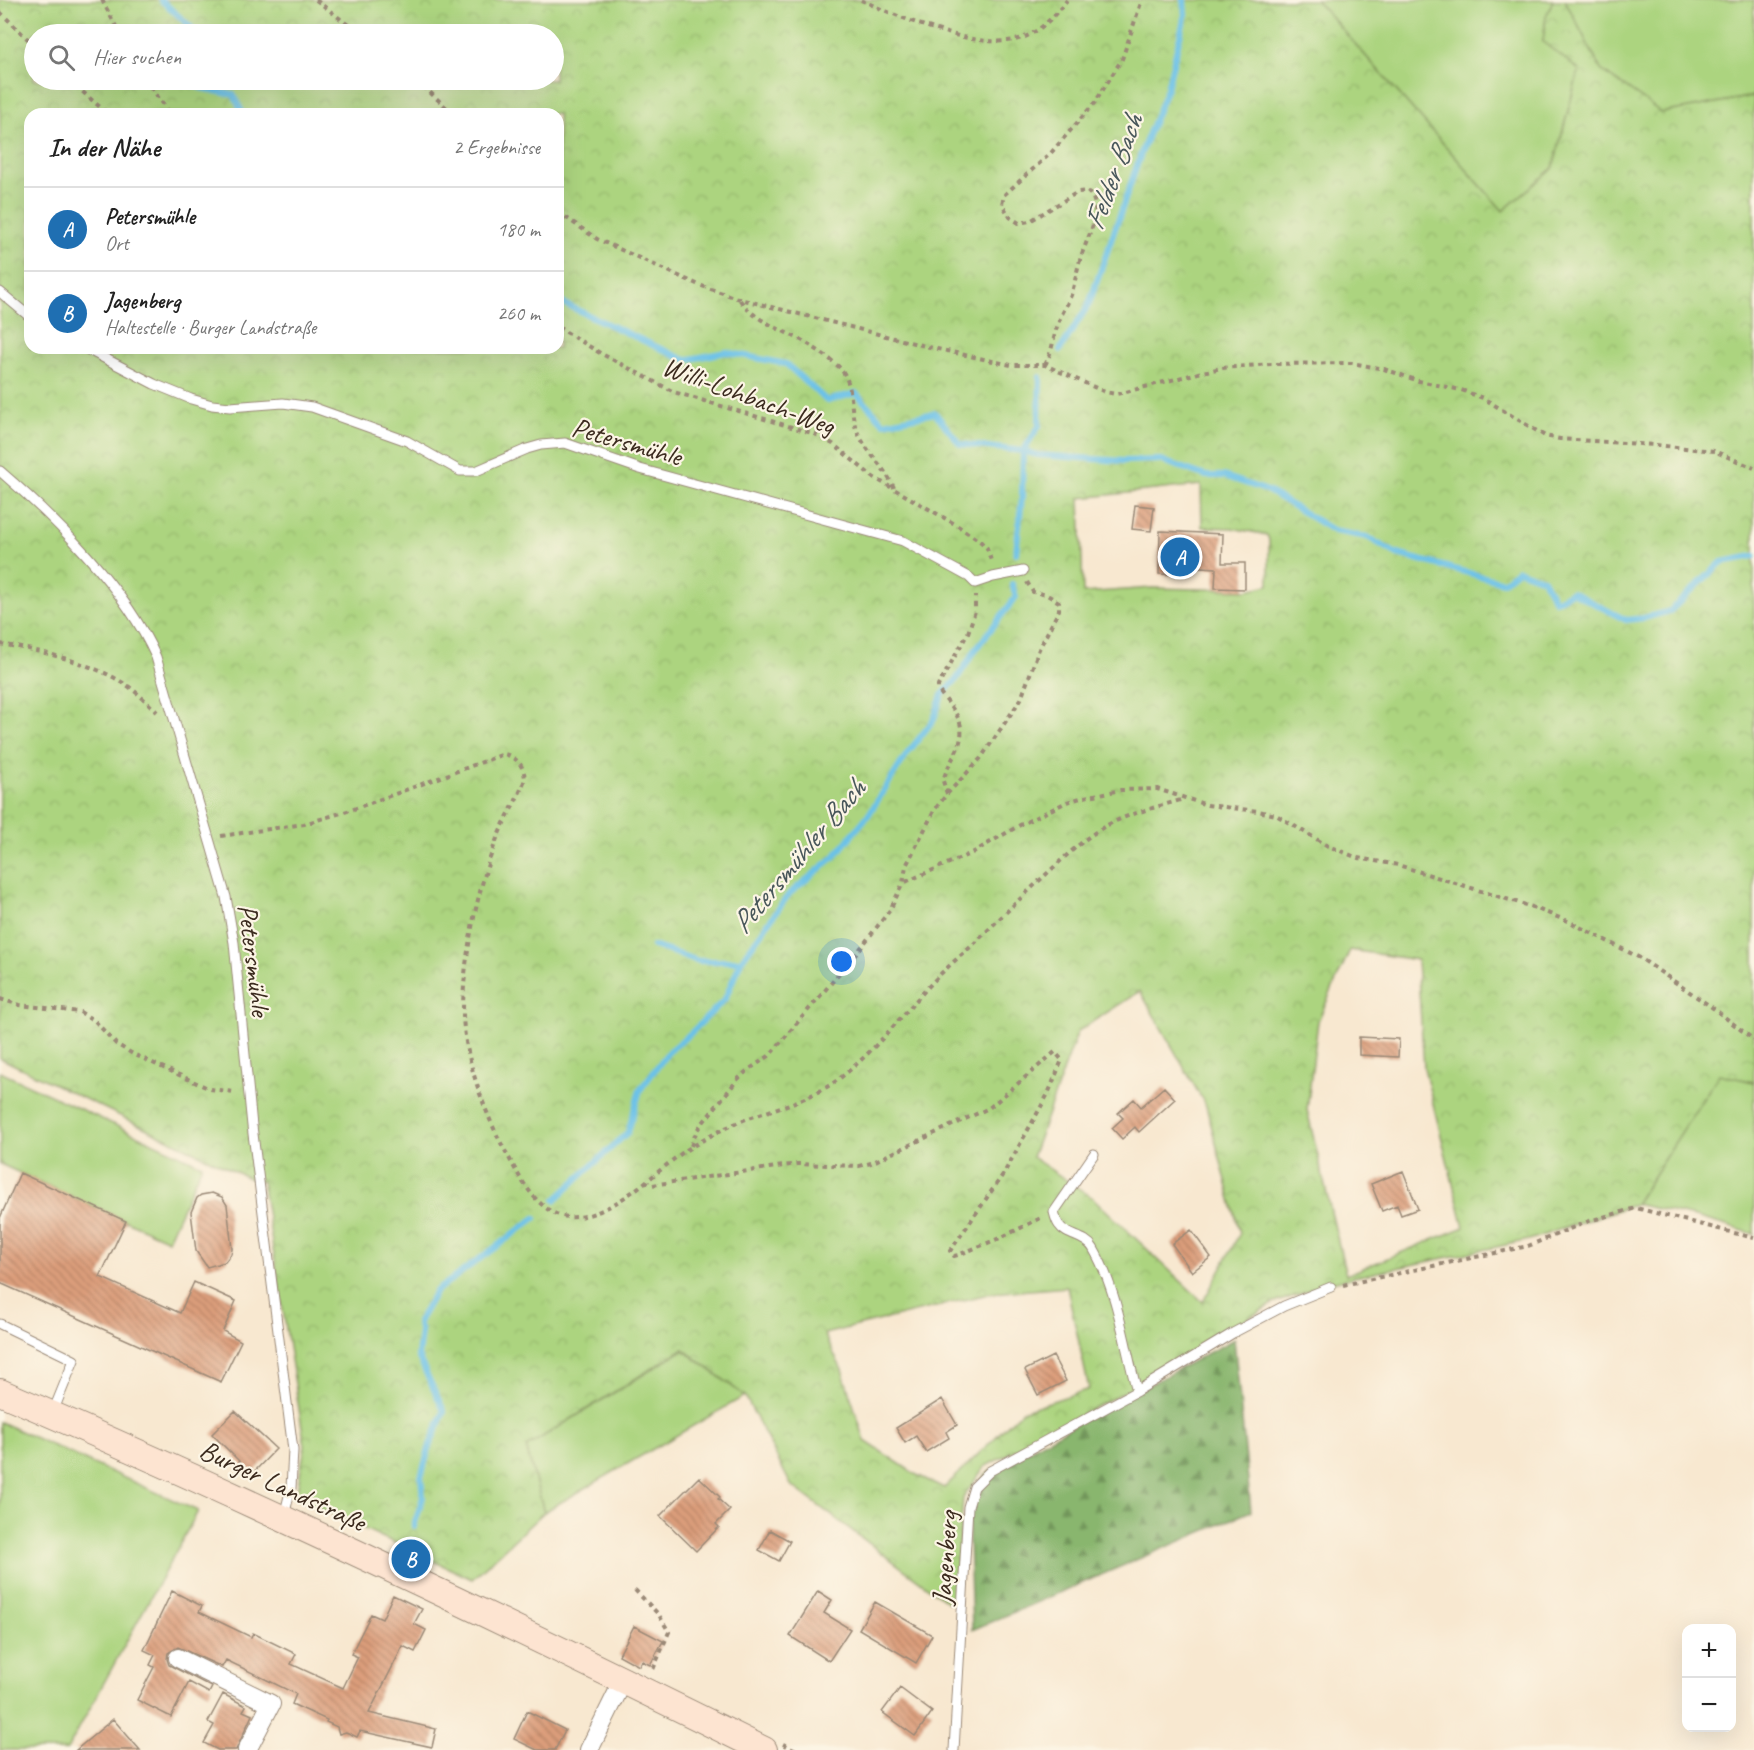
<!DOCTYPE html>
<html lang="de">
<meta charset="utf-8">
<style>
:root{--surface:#fff;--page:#f2f2f2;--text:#222;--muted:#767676;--line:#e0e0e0;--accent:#1f6fb2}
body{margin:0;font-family:Caveat,sans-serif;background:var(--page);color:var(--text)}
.controls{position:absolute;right:18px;bottom:18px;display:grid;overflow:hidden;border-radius:12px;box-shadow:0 6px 24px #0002}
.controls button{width:54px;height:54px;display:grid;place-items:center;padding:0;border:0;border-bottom:2px solid var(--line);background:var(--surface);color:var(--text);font:30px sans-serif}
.you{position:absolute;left:842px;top:962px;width:21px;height:21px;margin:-15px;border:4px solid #fff;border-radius:50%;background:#1a73e8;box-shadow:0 0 0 9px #1a73e833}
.badge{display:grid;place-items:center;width:39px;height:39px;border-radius:50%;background:var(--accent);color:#fff;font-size:20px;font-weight:700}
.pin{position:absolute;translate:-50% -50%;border:3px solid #fff;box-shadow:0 2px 6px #0006}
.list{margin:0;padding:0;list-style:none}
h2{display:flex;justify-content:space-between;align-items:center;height:78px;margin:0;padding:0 24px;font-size:26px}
h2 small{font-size:20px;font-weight:400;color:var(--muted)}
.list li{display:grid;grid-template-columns:39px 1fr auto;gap:18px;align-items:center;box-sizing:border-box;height:84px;padding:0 24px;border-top:2px solid var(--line)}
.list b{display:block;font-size:22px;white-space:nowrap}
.list p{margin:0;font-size:20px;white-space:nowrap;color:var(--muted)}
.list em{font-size:20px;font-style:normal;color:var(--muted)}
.icon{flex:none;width:33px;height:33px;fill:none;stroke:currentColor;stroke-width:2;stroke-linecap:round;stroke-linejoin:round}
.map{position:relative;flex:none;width:1754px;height:1750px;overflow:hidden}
.search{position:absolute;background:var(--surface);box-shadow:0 6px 24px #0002;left:24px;top:24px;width:540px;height:66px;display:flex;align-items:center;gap:15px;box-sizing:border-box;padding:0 21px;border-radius:33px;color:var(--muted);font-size:22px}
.panel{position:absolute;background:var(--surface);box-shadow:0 6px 24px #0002;left:24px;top:108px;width:540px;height:246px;border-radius:18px}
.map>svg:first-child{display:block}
.grass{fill:#acd47f;stroke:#747f4e;stroke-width:1.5}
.forest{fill:url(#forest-firs);stroke:#627046;stroke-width:1.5}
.park{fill:url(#park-crowns);stroke:#747f4e;stroke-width:1.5;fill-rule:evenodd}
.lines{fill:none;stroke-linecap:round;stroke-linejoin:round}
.stream{stroke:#6bc1e8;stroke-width:6}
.building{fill:url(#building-back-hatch)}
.lane-casing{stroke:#9a8977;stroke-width:11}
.street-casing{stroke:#9a8977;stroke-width:20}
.secondary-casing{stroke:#9a8977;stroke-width:28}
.path{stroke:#9a8977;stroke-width:4;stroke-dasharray:4.5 4.5;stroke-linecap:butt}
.lane{stroke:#fff;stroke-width:9}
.street{stroke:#fff;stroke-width:18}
.secondary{stroke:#fde4d1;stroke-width:26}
.labels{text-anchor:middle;stroke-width:4.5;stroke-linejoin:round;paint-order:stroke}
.street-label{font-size:28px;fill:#3b2a1e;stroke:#fcf5e5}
.water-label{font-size:30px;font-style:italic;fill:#49575b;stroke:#fcf5e5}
</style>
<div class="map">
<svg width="1754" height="1750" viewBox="0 0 1754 1750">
<defs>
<pattern id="forest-firs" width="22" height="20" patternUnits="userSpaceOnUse" patternTransform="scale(1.5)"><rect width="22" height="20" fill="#89b66e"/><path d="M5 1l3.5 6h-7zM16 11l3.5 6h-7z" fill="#71945a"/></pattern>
<pattern id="park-crowns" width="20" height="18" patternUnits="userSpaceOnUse" patternTransform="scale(1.5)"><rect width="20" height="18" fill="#acd47f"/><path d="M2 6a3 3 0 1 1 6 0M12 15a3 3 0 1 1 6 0" fill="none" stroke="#95b66d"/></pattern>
<pattern id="building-back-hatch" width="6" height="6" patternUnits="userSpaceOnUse" patternTransform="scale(1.5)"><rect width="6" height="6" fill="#dc9e7b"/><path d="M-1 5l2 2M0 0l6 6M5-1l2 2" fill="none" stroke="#b48164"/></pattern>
</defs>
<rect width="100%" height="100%" fill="#fcf5e5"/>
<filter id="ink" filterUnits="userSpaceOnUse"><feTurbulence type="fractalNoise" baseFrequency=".0167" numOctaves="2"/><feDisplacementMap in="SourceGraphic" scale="12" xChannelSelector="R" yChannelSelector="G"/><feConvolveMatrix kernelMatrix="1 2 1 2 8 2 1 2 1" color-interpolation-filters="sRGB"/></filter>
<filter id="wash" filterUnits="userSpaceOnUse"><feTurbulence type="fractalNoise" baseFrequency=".008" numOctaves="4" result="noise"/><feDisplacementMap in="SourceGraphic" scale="24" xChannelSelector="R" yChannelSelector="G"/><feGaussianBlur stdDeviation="1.35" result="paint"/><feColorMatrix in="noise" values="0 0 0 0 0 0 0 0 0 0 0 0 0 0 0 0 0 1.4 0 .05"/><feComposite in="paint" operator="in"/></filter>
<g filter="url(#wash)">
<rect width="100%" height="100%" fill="#f8e8d0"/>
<path class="grass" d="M1316 0H1553L1546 17 1543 42 1579 69 1553 168 1503 211Z
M1565 0H1754V96L1662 113 1601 70Z
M0 1072 202 1165 168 1240 0 1164Z
M1719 1073 1754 1082V1234L1699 1218 1635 1204Z
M683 1350 745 1396 544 1512 526 1447Z
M0 1422 198 1511 67 1750H0Z"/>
<path class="forest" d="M1234 1339 1251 1511 972 1630 968 1507 974 1487 990 1471Z"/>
<path class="park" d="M0 0H1316L1503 211 1553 168 1579 70 1543 42 1546 17 1553 0H1565L1601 70 1662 113 1754 96V1082L1719 1074 1635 1204 1529 1240 1336 1281 1272 1304 1124 1392 984 1467 963 1498 955 1600 949 1603 791 1485 745 1396 683 1349 526 1447 544 1512 472 1579 296 1497 305 1446 262 1181H255L0 1058ZM34 34H554V80H34ZM30 114H558V348H30ZM1201 485 1202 527 1232 528 1267 535 1269 540V585L1247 590 1152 588 1083 593 1080 498ZM1350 950 1417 960 1424 1068 1464 1227 1346 1275 1307 1110 1318 1021ZM1140 991 1206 1106 1240 1233 1203 1302 1093 1198 1032 1157 1078 1031ZM1067 1287 1089 1389 1022 1411 944 1488 915 1474 865 1441 842 1370 824 1334 992 1293Z"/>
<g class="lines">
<path class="stream" d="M161 0 191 27 194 34
M182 80 201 88 234 95 243 114
M558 301 685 360 726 352 786 364 827 401 856 393 884 423 935 413 960 444 1023 451 1038 455 1123 461 1160 460 1206 476H1224L1268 491 1334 531 1367 537 1397 554 1503 582 1518 570 1543 579 1555 601 1572 592 1626 620 1644 618 1670 611 1722 562 1754 556
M1060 350 1089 304 1143 148 1167 88 1185 16 1184 0
M1016 553 1022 497 1023 451 1039 426 1040 377
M653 946 699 961H741
M555 1200 628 1132 640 1090 669 1051 691 1033 725 999 741 961 789 894 834 857 869 814 907 754 934 719 942 695 956 680 978 646 1016 597 1012 584
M414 1526 423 1497 421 1477 430 1445 444 1411 418 1356 421 1332 418 1322 436 1291 535 1218"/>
</g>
<g id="blocks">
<path class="building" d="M1135 505 1154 507 1151 531 1132 529Z
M1160 531 1223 534 1222 563H1245V589L1215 588 1216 568 1186 566 1185 575 1159 574Z
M1359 1037 1399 1039 1398 1057 1359 1055Z
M1164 1087 1175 1099 1139 1132 1135 1127 1122 1139 1112 1128 1123 1118 1118 1113 1134 1099 1141 1107Z
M1403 1171 1418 1209 1401 1215 1397 1205 1382 1211 1371 1184Z
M20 1173 126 1221 100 1277 180 1313 194 1282 236 1301 223 1331 241 1341 221 1382 0 1283V1218Z
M212 1193 222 1197 227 1205 232 1249 231 1254 225 1262 207 1267 196 1251 191 1212 197 1198 201 1195Z
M1191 1230 1211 1257 1192 1272 1172 1244Z
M1053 1356 1066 1381 1038 1395 1025 1370Z
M942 1399 957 1425 946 1432 949 1438 926 1452 916 1436 905 1443 896 1428Z
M235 1411 276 1449 252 1474 212 1434Z
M699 1477 720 1497 718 1499 730 1510 716 1524 719 1527 696 1551 660 1516Z
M770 1530 790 1541 779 1561 759 1550Z
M172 1591 202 1606 199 1612 251 1637 253 1633 296 1654 291 1664 343 1688 358 1657 351 1654 371 1614 382 1619 393 1595 422 1609 414 1624 426 1630 415 1652 403 1646 369 1713 436 1729 432 1747 360 1731 357 1737 346 1732 339 1734 337 1727 326 1722 327 1720 292 1704 296 1694 226 1660 222 1667 178 1647 168 1653 167 1659 169 1665 212 1687 209 1693 189 1682 171 1717 137 1700 154 1667 150 1665 155 1655 144 1650Z
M818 1591 832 1600 824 1613 850 1629 829 1661 790 1636Z
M875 1602 932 1635 916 1663 859 1629Z
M634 1626 663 1641 650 1665 642 1661 639 1666 619 1655Z
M900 1688 932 1712 915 1736 882 1712Z
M223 1694 246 1706 243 1711 252 1715 236 1750H218L204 1743 214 1725 208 1722Z
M527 1711 565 1730 555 1750H537L514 1739Z
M113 1719 140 1750H76Z"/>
</g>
</g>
<g filter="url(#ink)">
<use href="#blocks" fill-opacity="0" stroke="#9a8977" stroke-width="1.5"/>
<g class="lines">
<g class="lane-casing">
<path id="lane" d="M0 292 30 317
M85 348 154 384 191 399 212 405 230 407 283 403 312 407 407 441 460 471H476L527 449 541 445 565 443 640 469 903 541 969 577 975 583 993 577 1023 571
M0 471C56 519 126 589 156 657L226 897 234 943 252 1126 293 1450 291 1488 284 1516
M1094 1154 1054 1212C1055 1216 1056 1221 1059 1225 1067 1237 1085 1235 1093 1248 1118 1291 1124 1344 1137 1391
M0 1324 74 1360 53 1412
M954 1750 968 1507 974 1487 990 1471 1137 1391 1233 1333 1284 1306 1331 1287"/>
</g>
<g class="street-casing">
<path id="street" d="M178 1658 271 1704 247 1750
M589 1750 623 1681"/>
</g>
<g class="secondary-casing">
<path id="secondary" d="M0 1392C258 1503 512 1625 764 1750"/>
</g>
<path class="path" d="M102 0 120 34
M316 0 360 34
M861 0C901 18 983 54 1025 37 1043 29 1055 15 1067 0
M0 12 34 45
M69 80 108 114
M145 80 171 114
M417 80 453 114
M558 212 597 239 699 285 740 299 933 348 1011 365H1045L1105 392 1116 394 1126 392 1202 372 1222 368 1271 364 1352 363 1384 369 1419 381 1461 390 1483 398 1545 436 1560 439 1656 445 1714 451 1754 468
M740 300C754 321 783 330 805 342 816 349 828 357 838 366 856 383 848 410 857 431 866 452 885 467 894 488
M558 327 600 353 674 392 815 434 833 444 873 477 955 524 981 542 987 548 992 564
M1045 365C1053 351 1053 336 1059 321 1063 311 1069 302 1072 292 1076 278 1078 264 1083 251 1089 235 1105 205 1087 191L1078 192 1030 221 1019 223 1010 217 1002 204 1004 195 1050 154 1096 101 1122 59 1142 0
M1027 582 1033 592 1047 595 1059 602V610L1039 649 1021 699 981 758 947 794 935 809 906 866 903 883 972 853 1020 825 1067 802 1084 797 1121 790 1157 789 1207 805 1258 811 1276 815 1328 846 1358 858 1398 865 1532 907 1570 922 1640 958 1713 1008 1754 1040
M0 644C38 650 93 663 125 684 137 692 147 702 157 712
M947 794 943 781C946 770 951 762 956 752 970 724 954 711 938 690V686L968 633 975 611V596
M221 836 304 824 351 810 504 754C517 757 524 766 525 779 518 800 504 820 496 841 477 891 463 959 463 1012 463 1054 486 1118 507 1154 518 1175 535 1207 559 1215 603 1229 654 1171 688 1149 708 1137 727 1126 749 1118 781 1106 813 1099 840 1078 875 1051 901 1016 931 984 946 967 965 953 981 937 1005 913 1029 890 1053 868 1068 854 1084 839 1102 828 1126 814 1157 807 1184 799
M0 999 20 1005 80 1012 95 1021 116 1044 133 1054 210 1089 235 1092
M691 1146 697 1130 738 1079 748 1070 769 1056 856 954 890 910 903 883
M645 1181 652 1185 797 1164 859 1166 871 1163 989 1108 1055 1052 1062 1060 1048 1094 1004 1173 950 1251 954 1256 958 1255 1000 1238 1043 1217
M1343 1285 1528 1246 1589 1221 1636 1208 1754 1238
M635 1590 659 1615 669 1632 652 1672
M783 1744 796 1750"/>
<use href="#lane" class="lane"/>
<use href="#street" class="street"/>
<use href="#secondary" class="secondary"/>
</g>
</g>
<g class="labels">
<g class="street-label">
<text transform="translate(749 395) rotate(20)" y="10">Willi-Lohbach-Weg</text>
<text transform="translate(627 441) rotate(16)" y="10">Petersmühle</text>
<text transform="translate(255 960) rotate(83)" y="10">Petersmühle</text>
<text transform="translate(283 1485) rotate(25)" y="10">Burger Landstraße</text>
<text transform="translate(944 1558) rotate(-86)" y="10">Jagenberg</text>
</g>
<g class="water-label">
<text transform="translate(1113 172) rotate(-70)" y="10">Felder Bach</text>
<text transform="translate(798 856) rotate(-50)" y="10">Petersmühler Bach</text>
</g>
</g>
</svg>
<div class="controls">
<button>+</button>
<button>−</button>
</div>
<div class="you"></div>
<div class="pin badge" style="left:1180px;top:557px">A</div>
<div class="pin badge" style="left:411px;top:1559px">B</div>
<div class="search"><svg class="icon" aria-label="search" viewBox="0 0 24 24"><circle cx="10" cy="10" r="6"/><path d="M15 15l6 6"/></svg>Hier suchen</div>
<section class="panel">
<h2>In der Nähe<small>2 Ergebnisse</small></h2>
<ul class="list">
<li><span class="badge">A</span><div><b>Petersmühle</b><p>Ort</p></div><em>180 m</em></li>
<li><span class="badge">B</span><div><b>Jagenberg</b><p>Haltestelle · Burger Landstraße</p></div><em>260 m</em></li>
</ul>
</section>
</div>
